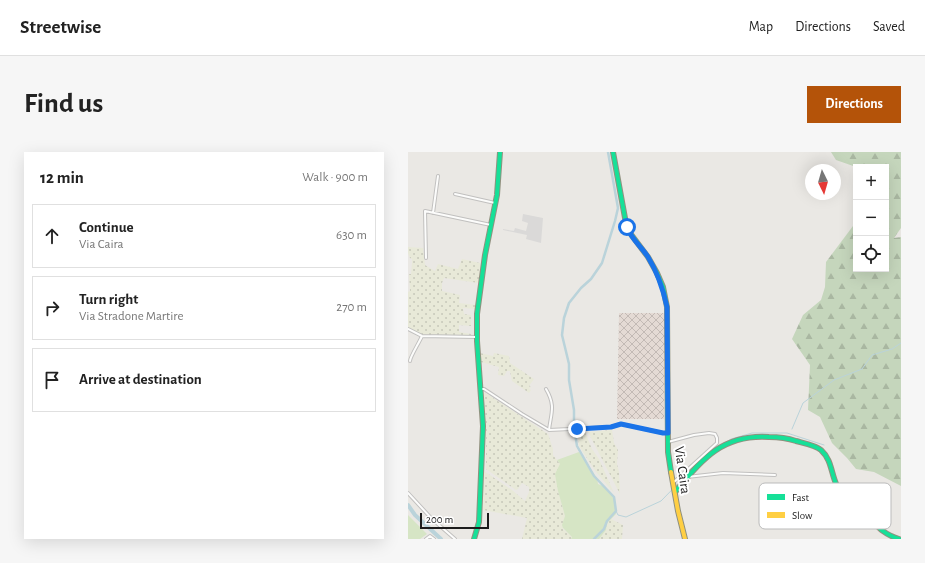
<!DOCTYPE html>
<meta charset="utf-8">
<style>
:root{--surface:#fff;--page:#f6f6f6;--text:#222;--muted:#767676;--line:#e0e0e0;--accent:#b45309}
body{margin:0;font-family:"Alegreya Sans",sans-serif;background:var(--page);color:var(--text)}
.controls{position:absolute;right:12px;top:12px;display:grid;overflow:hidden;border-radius:0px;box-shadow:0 4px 16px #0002}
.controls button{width:36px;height:36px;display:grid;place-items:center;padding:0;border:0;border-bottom:1px solid var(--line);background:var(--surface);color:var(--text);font:20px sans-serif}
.compass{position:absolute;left:397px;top:12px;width:36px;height:36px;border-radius:50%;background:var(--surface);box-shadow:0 4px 16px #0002;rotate:175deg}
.scale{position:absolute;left:12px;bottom:10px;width:69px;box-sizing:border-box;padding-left:4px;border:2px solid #1c1c1c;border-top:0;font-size:11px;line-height:14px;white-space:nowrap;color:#1c1c1c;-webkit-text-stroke:3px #fff;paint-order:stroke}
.stop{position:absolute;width:12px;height:12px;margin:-9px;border:3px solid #1a73e8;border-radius:50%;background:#fff}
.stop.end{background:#1a73e8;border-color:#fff;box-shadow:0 1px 4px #0008}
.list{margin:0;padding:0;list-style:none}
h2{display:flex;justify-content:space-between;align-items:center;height:52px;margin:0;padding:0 16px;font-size:17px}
h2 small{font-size:13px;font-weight:400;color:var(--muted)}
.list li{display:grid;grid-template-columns:26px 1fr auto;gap:12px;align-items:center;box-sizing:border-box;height:64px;margin:0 8px 8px;padding:0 8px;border:1px solid var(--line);border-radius:0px}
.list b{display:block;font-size:15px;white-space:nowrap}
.list p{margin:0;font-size:13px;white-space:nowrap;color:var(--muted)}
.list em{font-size:13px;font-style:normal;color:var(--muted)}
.icon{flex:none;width:22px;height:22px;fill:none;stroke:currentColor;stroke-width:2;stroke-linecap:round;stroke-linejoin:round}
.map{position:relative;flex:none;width:493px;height:387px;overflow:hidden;border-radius:0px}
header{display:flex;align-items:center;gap:24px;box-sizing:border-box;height:56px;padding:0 20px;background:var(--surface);border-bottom:1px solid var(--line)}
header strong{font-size:19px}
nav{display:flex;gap:22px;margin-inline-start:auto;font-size:14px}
.intro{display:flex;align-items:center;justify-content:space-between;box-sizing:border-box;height:96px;padding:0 24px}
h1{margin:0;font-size:28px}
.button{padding:10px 18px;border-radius:0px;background:var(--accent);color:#fff;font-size:14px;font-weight:700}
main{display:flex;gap:24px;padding:0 24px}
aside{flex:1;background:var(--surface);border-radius:0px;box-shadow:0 4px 16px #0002}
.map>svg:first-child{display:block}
.military{fill:url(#military-cross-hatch)}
.farmland{fill:url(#farmland-dots)}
.grass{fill:#d6e5c5}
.forest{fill:url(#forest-firs)}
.parking{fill:#dad9d8}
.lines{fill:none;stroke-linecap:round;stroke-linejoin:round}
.stream{stroke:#bad3da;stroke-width:1}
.canal{stroke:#bad3da;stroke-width:2.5}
.river{stroke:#bad3da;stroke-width:4}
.street-casing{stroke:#c1c0bf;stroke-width:4}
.fast-casing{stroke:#90917f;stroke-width:6}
.slow-casing{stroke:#90917f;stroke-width:6}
.street{stroke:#fcfcfb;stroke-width:2}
.fast{stroke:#16e098;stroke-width:4}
.slow{stroke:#ffcf43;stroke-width:4}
.route{stroke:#1a73e8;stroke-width:5}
.labels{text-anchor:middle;stroke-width:4;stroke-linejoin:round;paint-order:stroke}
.street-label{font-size:14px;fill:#1c1c1c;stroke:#fff}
.key{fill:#fff;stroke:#bbb;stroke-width:1}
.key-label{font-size:11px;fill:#1c1c1c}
</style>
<header>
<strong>Streetwise</strong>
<nav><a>Map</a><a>Directions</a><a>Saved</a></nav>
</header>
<div class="intro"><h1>Find us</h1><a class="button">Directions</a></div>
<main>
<aside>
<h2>12 min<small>Walk · 900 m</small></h2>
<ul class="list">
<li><svg class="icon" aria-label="ahead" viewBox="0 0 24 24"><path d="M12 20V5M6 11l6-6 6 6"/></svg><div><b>Continue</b><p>Via Caira</p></div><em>630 m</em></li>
<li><svg class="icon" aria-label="right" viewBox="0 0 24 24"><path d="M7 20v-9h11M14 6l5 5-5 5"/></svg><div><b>Turn right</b><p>Via Stradone Martire</p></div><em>270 m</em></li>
<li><svg class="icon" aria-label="arrive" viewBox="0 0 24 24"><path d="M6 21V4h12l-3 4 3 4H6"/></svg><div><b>Arrive at destination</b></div></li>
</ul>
</aside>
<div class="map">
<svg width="493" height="387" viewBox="0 0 493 387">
<defs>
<pattern id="military-cross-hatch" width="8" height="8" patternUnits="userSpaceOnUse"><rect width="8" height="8" fill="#e4dad4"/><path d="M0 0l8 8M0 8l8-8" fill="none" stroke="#c3bab5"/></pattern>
<pattern id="farmland-dots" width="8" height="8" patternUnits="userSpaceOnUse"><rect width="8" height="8" fill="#e8e9d8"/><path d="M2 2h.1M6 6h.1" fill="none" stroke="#c6c7b9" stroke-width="1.8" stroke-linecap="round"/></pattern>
<pattern id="forest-firs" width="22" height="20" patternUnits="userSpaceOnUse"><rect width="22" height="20" fill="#c5d6bc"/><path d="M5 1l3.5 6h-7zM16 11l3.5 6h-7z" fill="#a9b7a1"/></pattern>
</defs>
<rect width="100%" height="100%" fill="#eae8e4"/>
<path class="military" d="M211 161H257L256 267H209Z"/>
<path class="farmland" d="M0 85V95L15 96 17 113 27 119 30 112 50 117 54 107 72 111 71 131 36 126 34 131V139L52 143 51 151 68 153 67 157 55 156 56 162 63 163V174L51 173V180L63 182V184H14L0 175V140L2 139 1 122H3L4 111V107L2 106 0 101Z
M72 201 85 204 86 201 101 204 102 211 126 227 121 234 123 235 121 237 123 238 121 241 104 229 102 219H99L96 224 90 223 91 215 73 210Z
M76 240 140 282 145 297V303L152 312 150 339 157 364 155 377 164 385 163 387H114L119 366 75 358 76 319 104 338 117 349 121 340V335L114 331 110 337 108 338 78 317V275Z
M204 278 206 291 210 298 209 312 211 320 212 342 180 280Z
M177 280 184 297 191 307 206 341 188 320 171 294 170 281Z
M203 367 215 373 214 387H191L198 378 199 371Z"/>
<path class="grass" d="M171 300 189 326 190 332C205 337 207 348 208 362L199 371 198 378 191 387H163L164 385 155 376 154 373 157 364 150 339 147 322 152 312 149 308Z
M0 363 19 382 12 387H0Z"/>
<path class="forest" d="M423 0H493V76L486 86 493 85V334L466 320 448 317 439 306 424 291 412 265 400 258 402 213 384 187 395 163 413 148 417 135 418 110 448 70V117H478V15H448L428 8Z"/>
<path class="parking" d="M115 62 135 66 133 91 118 87 119 83 95 78V77L106 79 107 76 118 79 120 71 114 69Z"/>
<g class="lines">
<path class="stream" d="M384 277 395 251 426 228 454 217 464 203 484 197 493 191
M208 359 210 363 218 365 253 349 295 306 303 299 323 287 344 281H379L416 293"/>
<path class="canal" d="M186 387 196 377 199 369 208 359 206 345 186 324 169 294 166 275V258L161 228V212L154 183 156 166 161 151 173 136 183 127 194 111 207 69 210 56 200 0"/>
<path class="river" d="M0 353 7 363 33 387"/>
<g class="street-casing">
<path id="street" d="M47 42 87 51
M25 61 30 24
M18 106 17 59 83 73
M0 177 14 184 69 185
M2 209C2 205 11 191 14 184
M72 237H76L114 262 141 278 203 275 213 272 255 281H260
M138 237C148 254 143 261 141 278
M260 290 286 283 301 281 307 282 309 286V291L266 330
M279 325 315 321 367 323
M0 341 24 367 47 387
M18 387 22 384 26 387"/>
</g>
<g class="fast-casing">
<path id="fast" d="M205 0 219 77 240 105 249 121 255 135 259 155 260 300 263 320
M268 339C294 306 316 282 361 285 370 285 379 286 388 289 395 291 407 293 413 298 424 308 423 322 429 334 435 347 451 353 461 363 465 368 469 375 475 379 480 383 485 385 491 387
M66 387 71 370 75 274 69 189V162L77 103 89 43 92 0"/>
</g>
<g class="slow-casing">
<path id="slow" d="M263 320 270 359 277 387"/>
</g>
<use href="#street" class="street"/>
<use href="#fast" class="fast"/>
<use href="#slow" class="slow"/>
</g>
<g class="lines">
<path class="route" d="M169 277 203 275 213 272 255 281H260L259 155C255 137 250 121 240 105 234 95 223 87 219 75"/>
</g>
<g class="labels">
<g class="street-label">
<text transform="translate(275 318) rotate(82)" y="5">Via Caira</text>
</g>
</g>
<rect x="351" y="331" width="132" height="46" rx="6" class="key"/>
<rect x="359" y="342" width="18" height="6" fill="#16e098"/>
<rect x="359" y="360" width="18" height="6" fill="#ffcf43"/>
<g class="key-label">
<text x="384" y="349">Fast</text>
<text x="384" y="367">Slow</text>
</g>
</svg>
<div class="controls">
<button>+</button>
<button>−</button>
<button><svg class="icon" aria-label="locate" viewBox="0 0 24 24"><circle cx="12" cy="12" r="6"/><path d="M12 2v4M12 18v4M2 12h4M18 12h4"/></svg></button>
</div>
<svg class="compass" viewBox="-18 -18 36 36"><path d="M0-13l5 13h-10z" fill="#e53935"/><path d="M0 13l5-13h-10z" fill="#767676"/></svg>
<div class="scale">200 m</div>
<div class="stop" style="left:219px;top:75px"></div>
<div class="stop end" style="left:169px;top:277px"></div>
</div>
</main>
